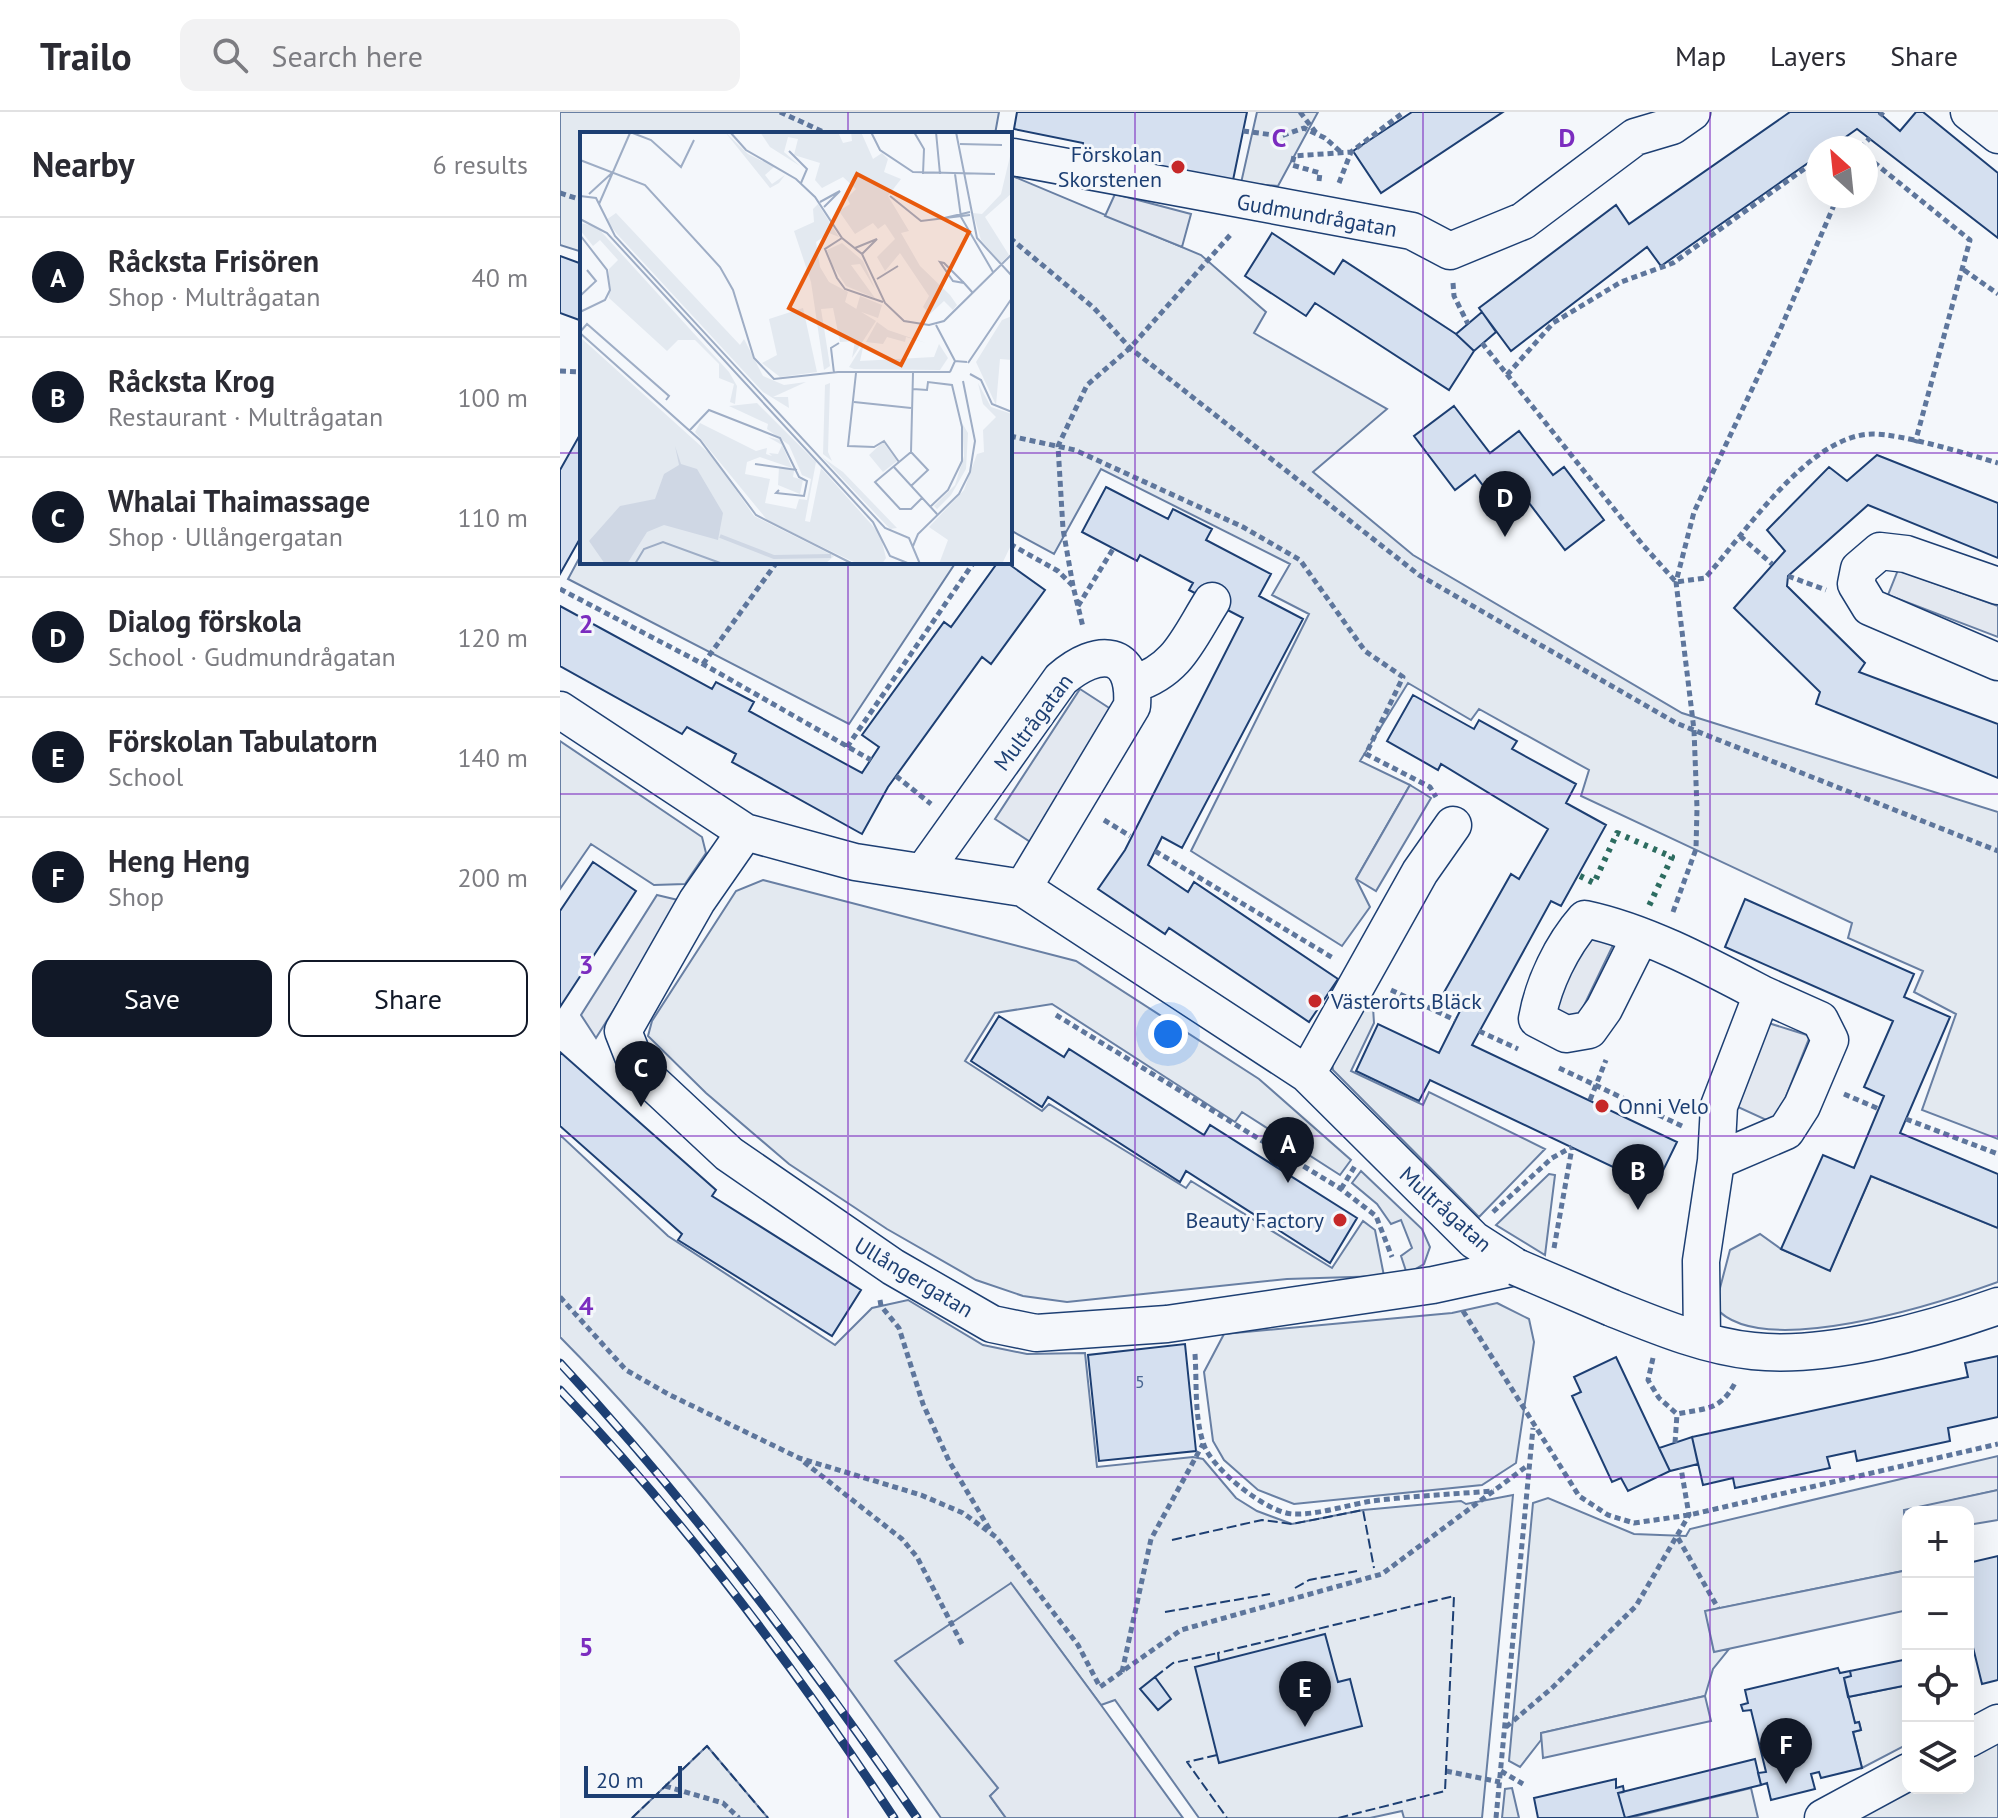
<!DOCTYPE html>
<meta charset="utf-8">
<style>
:root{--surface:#fff;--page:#f2f2f3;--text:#2b2b33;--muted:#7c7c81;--line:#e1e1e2;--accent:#111827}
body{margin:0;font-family:"PT Sans",sans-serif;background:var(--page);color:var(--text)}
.controls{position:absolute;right:24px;bottom:24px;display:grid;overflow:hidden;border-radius:16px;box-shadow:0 8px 32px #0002}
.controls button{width:72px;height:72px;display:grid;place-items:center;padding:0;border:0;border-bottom:2px solid var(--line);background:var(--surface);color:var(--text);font:40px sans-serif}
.compass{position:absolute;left:1246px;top:24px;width:72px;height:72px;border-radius:50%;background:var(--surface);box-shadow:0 8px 32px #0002;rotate:333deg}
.scale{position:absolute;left:24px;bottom:20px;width:98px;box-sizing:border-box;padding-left:8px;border:4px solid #1d3f73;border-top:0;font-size:22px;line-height:28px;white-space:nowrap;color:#1d3f73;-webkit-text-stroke:6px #f4f7fb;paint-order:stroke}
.you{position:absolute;left:608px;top:922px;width:28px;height:28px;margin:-20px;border:6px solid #fff;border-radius:50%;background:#1a73e8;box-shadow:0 0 0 12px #1a73e833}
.badge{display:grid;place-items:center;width:52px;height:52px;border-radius:50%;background:var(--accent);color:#fff;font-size:26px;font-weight:700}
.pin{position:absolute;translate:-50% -66px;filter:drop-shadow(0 2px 4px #0008)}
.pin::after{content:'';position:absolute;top:42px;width:28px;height:24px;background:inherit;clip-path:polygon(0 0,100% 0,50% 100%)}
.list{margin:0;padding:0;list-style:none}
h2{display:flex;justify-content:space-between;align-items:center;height:104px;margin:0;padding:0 32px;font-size:34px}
h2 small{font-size:26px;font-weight:400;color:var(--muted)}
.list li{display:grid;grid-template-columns:52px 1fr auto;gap:24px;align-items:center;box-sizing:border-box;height:120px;padding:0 32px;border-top:2px solid var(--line)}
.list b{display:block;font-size:30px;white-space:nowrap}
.list p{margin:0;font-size:26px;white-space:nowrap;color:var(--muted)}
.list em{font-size:26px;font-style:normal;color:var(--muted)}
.actions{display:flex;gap:16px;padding:24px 32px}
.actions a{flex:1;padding:18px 0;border:2px solid var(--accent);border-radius:16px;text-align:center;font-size:28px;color:var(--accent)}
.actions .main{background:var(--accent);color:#fff}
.icon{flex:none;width:44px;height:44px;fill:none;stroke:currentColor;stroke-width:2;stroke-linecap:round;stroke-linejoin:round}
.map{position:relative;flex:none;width:1438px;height:1706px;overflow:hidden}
header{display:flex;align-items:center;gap:48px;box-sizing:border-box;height:112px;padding:0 40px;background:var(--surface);border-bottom:2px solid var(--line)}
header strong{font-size:38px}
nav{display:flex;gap:44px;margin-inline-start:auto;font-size:28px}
.search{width:560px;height:72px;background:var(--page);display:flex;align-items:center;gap:20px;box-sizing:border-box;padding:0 28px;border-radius:16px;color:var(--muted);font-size:30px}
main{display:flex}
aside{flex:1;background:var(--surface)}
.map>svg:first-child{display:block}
.green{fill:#e3e9f0;stroke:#687fa3;stroke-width:2}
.parking{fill:#e3e8f0;stroke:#687fa3;stroke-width:2}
.building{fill:#d5e0f0;stroke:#1d3f73;stroke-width:2}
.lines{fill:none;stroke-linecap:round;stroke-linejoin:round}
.minor-casing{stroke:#1d3f73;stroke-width:39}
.path{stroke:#5e769c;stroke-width:5;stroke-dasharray:6 4;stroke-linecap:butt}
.minor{stroke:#f4f7fb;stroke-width:36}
.rail-casing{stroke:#1d3f73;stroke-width:9}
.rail{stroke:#f4f7fb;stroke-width:6;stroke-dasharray:18;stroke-linecap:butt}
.minor-bridge-casing{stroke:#1d3f73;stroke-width:39;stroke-linecap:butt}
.minor-bridge{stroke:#f4f7fb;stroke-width:36}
.hedge{stroke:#2c6c60;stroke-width:6;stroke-dasharray:4 6;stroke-linecap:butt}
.fence{stroke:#1d3f73;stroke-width:2;stroke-dasharray:10 4;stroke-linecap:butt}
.grid{fill:none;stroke:#7b2cbf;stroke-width:2;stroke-opacity:0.55}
.poi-dot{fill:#c62828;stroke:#f4f7fb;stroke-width:3}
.labels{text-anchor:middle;stroke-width:6;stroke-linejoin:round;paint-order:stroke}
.number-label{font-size:18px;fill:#4b6792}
.poi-label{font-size:22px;fill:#1d3f73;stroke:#f4f7fb;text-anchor:end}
.street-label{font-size:22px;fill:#1d3f73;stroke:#f4f7fb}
.inset-river{fill:none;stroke:#cfd7e4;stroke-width:4}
.inset-road{fill:none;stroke:#9eadc5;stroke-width:2}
.view{fill:#e8590c;fill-opacity:0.15;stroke:#e8590c;stroke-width:4}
.inset-edge{fill:none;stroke:#1d3f73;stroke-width:4}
.grid-label{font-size:26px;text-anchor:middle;font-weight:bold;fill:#7b2cbf;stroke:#f4f7fb;stroke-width:6;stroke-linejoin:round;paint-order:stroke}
</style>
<header>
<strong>Trailo</strong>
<div class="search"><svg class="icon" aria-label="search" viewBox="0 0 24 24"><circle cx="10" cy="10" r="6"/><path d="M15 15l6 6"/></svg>Search here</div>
<nav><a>Map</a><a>Layers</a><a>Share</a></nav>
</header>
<main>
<aside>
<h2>Nearby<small>6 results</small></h2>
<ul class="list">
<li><span class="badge">A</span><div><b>Råcksta Frisören</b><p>Shop · Multrågatan</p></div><em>40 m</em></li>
<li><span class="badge">B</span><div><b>Råcksta Krog</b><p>Restaurant · Multrågatan</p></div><em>100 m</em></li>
<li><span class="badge">C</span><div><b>Whalai Thaimassage</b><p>Shop · Ullångergatan</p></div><em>110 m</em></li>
<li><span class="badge">D</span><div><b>Dialog förskola</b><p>School · Gudmundrågatan</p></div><em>120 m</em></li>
<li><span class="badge">E</span><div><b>Förskolan Tabulatorn</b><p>School</p></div><em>140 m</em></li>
<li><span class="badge">F</span><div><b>Heng Heng</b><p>Shop</p></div><em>200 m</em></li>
</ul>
<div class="actions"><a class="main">Save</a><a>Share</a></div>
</aside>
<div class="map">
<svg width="1438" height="1706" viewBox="0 0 1438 1706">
<rect width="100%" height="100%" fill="#f4f7fb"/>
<path class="green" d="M0 0H439L435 22H22V140L0 133Z
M697 0H758L718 74 681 71Z
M450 63 641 143 706 200 694 221 827 297 753 360 853 443 1122 601 1438 700V1027L1362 998 1396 902 1354 880 1363 859 1288 826 1292 811 1021 684 1029 658 919 597 911 608 848 571 800 649 850 673 796 767 810 795 782 834 631 739 749 502 712 483 730 452 541 357 494 442 450 418Z
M22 441V450H396L289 612 8 467Z
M0 629 142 725 146 741 125 772 94 773 31 732 0 777Z
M203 768 516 849 699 967 791 1048 780 1063 682 1000 675 1010 492 892 435 901 405 949 482 999 489 992 626 1076 631 1069 772 1156 803 1109 815 1118 824 1164 727 1167 507 1190 463 1184 416 1168 327 1117 229 1052 146 981 88 924 92 909 176 779Z
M804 892 813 895 814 911 791 959 863 993 869 980 985 1037 919 1105 773 958 771 945Z
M0 1023 108 1124 275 1233 312 1196 348 1188 423 1233 467 1242 525 1241 537 1355 633 1345 643 1347 676 1386 697 1399 732 1412 803 1398 901 1389 906 1392 953 1383 922 1706H844L842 1699 810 1706H639L555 1588 541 1593 451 1472 439 1676 430 1684 446 1706H381C264 1539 144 1370 0 1225Z
M801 1059 862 1117 870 1135 864 1152 847 1162 841 1144 852 1136 841 1108 831 1112 817 1092 792 1071Z
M989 1062 995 1063 985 1143 936 1113Z
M1311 1064 1438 1116V1170C1380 1191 1200 1250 1155 1195L1170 1138 1200 1122 1221 1137 1270 1158Z
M937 1191 969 1207 974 1230 956 1351 922 1373 734 1392 698 1378 664 1348 653 1329 644 1260 664 1222 892 1201Z
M1438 1344V1378L1344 1399 1348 1458 1146 1499 1154 1539 1169 1537 1153 1557 1145 1584 981 1621V1628L960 1655 949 1649 973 1391 988 1386 1074 1422 1126 1424 1130 1417Z
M1348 1573V1632L1302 1656 1293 1620 1301 1618 1299 1610 1295 1611 1288 1585Z
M1438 1611V1706H1262L1348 1676H1408V1628Z
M147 1634 208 1706H72Z
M952 1676 959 1706H942L945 1677Z
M1191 1676 1198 1706H1069Z"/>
<path class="parking" d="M555 82 631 102 622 135 545 104Z
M1338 458 1438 494V525L1328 483Z
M520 577 560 603 475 733 435 707Z
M850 673 871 686 816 779 796 767Z
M97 783 122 789 36 926 21 903Z
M1029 821 1055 829 1017 908 993 896Z
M1202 909 1250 924 1215 1012 1167 990Z
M1438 1378V1408L1408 1413V1400H1348V1424L1344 1398Z
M1348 1458V1498L1154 1540 1145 1499Z
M451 1471 541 1593 623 1706H446L430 1684 438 1676 335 1549Z
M1145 1584 1151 1609 983 1646 981 1621Z"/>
<path class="building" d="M457 0H687L671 78 521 49 523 31 454 17Z
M852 0H943L821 81 793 39Z
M1230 0H1318L1340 19 1356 0H1363L1438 61V126L1297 17 1270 36H1258V44L1101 154 1087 135 951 239 919 196 1056 93 1069 112Z
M712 121 774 162 783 148 896 222 914 239 889 278 755 191 746 204 685 164Z
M0 144 22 152V209L0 201Z
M922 200 936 220 914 239 896 222Z
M894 294 930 341 959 319 993 363 1004 355 1044 408 1005 438 969 391 948 407 915 363 895 378 854 324Z
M22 319V423L0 462V358Z
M1317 343 1438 391V446L1308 393 1228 464 1227 474 1305 551 1299 560 1438 612V666L1256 592 1260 580 1174 496 1225 439 1207 418 1269 355 1287 369Z
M546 375 608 407 613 397 652 417 646 428 711 462 699 484 743 507 622 736 602 725 588 753 628 780 634 770 778 867 749 910 609 816 605 822 538 777 565 738 683 506 629 478 633 471 580 443 577 449 522 420Z
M438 450H446L485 478 431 552 422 545 328 675 302 722 172 650 176 642 127 615 122 622 0 554V494L152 577 156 570 194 590 189 599 302 661 319 635 302 623 384 510 391 515Z
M853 583 914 617 919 608 957 629 952 637 1016 672 1006 691 1046 713 1001 794 991 789 912 933 1117 1030 1095 1075 870 968 859 989 796 959 818 912 879 941 903 893 883 882 951 762 959 767 988 717 881 652 878 658 827 629Z
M33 750 76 779 0 895V799Z
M1185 787 1354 862 1344 885 1390 905 1340 1021 1438 1062V1116L1311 1064 1270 1159 1221 1137 1263 1043 1294 1056 1324 984 1304 975 1333 909 1165 835Z
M439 904 504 945 509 937 644 1023 650 1013 797 1106 770 1151 626 1059 620 1070 488 985 482 995 411 949Z
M0 940 156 1078 152 1084 301 1178 272 1224 118 1128 122 1122 0 1014Z
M625 1232 636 1339 539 1349 528 1243Z
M1438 1244V1305L1388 1316 1390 1329 1297 1349 1295 1339 1267 1345 1270 1356 1175 1376 1173 1366 1143 1373 1132 1325 1408 1265 1405 1251Z
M1056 1245 1110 1359 1068 1379 1061 1366 1052 1370 1012 1284 1021 1280 1014 1265Z
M1132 1325 1138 1352 1110 1359 1099 1336Z
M1438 1444V1568L1422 1572 1408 1515V1451Z
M765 1522 778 1570 790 1567 802 1614 659 1651 635 1555Z
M1348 1547V1573L1288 1585 1284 1566 1291 1564 1290 1559Z
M1278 1556 1280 1561 1290 1559 1291 1564 1284 1566 1295 1611 1299 1610 1301 1618 1293 1620 1302 1656 1261 1666 1259 1660 1251 1662 1255 1677 1211 1688 1207 1671 1201 1673 1198 1661 1206 1660 1191 1598 1183 1599 1181 1593 1188 1591 1185 1578Z
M595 1565 611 1587 598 1598 580 1577Z
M1195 1647 1201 1673 1065 1706 1058 1681Z
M1056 1667V1676L1063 1674 1064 1680 1058 1681 1065 1706H978L974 1686Z"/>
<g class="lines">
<g class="minor-casing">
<path id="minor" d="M1409 0 1438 23
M453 45 852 119 890 139 963 109 1075 25 1112 14 1132 0
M1438 474 1346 442 1320 439 1299 457 1296 472 1310 495 1438 550
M574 572C618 558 628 527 652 489
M0 598 185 720 295 750 463 776 747 962 914 1128 956 1155
M185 720 137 789 63 919 78 957 169 1042 333 1155 432 1212 476 1221 607 1212 873 1173 956 1155
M364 759 501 567C538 535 576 537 572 594L463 776
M1080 825 1044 897 1029 918 1006 922 977 907C983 872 1002 833 1025 807 1086 820 1147 853 1202 882L1159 994 1156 1049 1141 1149 1142 1226
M747 962 860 760 893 713
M1156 1049 1226 1019 1242 994 1270 928 1260 908 1202 882
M1052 1196C1097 1214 1145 1234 1193 1239 1267 1247 1368 1219 1438 1194
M1408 1627 1438 1611
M1263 1706 1348 1660"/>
</g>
<path class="path" d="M220 0 268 22
M740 0 757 22
M1320 4 1323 0
M683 19 721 24 744 16 765 26 782 41
M1273 36 1280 31 1294 36
M1300 36 1310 26
M1306 44 1410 128 1355 331
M759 69 760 61 732 53 734 44 791 40
M779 71 791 40 844 0
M0 81 22 88
M450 126 534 196 570 236 859 463 1116 611 1438 739
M1404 158 1438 182
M893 171 894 184 908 212
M922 231 1082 432 1116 470 1145 466C1184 423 1249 322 1313 322 1342 322 1408 342 1438 351
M0 259 22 260
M947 263 993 211 1061 170 1113 151 1258 47
M450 324 515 338 683 415 740 448 805 539 843 565 806 642 870 675 876 685
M1180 424 1212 452
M450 432 498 459 513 474 523 515
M1228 464 1266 478
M513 474 503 417 498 334 527 273 570 236 672 121
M0 477 143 552 311 648
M518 494 553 437
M143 552 217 450
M287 635 414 450
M336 664 371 692
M544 708 570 724
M595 739 773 846
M1113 800 1136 737 1137 696 1134 618 1116 470 1134 400 1220 218 1278 84
M831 878 895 908
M496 903 781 1077 816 1104 832 1145
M919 919 958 937
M999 956 1124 1015
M1284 982 1319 997
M1030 988 1046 948
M1346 1007 1438 1042
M781 1077 795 1054
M933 1100 992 1046 1012 1035
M994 1136 1012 1036
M0 1185 66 1258 108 1282 239 1346 361 1383 403 1401 436 1425 518 1533 540 1575 621 1518 822 1462 967 1354
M320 1188 321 1194 339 1216 363 1292 389 1349 430 1418
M903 1199 1019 1384 1048 1403 1074 1411 1129 1403 1438 1332
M635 1242C637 1271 634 1305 644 1333 652 1357 707 1401 733 1402 758 1403 787 1393 812 1389 852 1384 893 1382 934 1379
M1093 1246 1088 1268 1099 1286 1117 1302C1146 1296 1160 1299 1175 1271
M1115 1331 1117 1302
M244 1350 342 1427 357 1445 402 1532
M1118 1426 1158 1496
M562 1560 591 1427 643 1332
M946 1615 992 1576 1076 1494 1129 1403 1121 1356
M886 1659 940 1670
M941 1659 963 1672
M105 1674 163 1691 179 1706
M936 1706 973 1316"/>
<use href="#minor" class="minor"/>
<g class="rail-casing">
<path id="rail" d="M0 1251C131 1392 248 1547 357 1706
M0 1278C125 1408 235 1556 334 1706"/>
</g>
<use href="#rail" class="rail"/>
<g class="minor-bridge-casing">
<path id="minor-bridge" d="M956 1155 1052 1196"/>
</g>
<use href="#minor-bridge" class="minor-bridge"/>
<path class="hedge" d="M1020 764 1034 771 1057 721 1112 745 1088 796"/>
<path class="fence" d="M612 1428 702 1408 732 1412 803 1398 814 1456
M735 1476 749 1468 797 1459
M605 1500 710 1482
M659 1549 658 1541 894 1484 885 1679 778 1706
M595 1565 613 1551 658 1541
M657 1643 627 1650 667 1706
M72 1706 147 1634 208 1706"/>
</g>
<path class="grid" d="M288 0V22M575 0V1706M863 0V1706M1150 0V1706M0 341H22M450 341H1438M288 450V1706M0 682H1438M0 1024H1438M0 1365H1438"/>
<g class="poi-dot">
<circle cx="618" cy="55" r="8"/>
<circle cx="755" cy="889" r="8"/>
<circle cx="1042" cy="994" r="8"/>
<circle cx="780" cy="1108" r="8"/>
</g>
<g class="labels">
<g class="number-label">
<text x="580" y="1276">5</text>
</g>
<g class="poi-label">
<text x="602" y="50">Förskolan<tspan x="602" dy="25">Skorstenen</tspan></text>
<text x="771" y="897" text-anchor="start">Västerorts Bläck</text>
<text x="1058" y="1002" text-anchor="start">Onni Velo</text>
<text x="764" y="1116">Beauty Factory</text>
</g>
<g class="street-label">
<text transform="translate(757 103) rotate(10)" y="8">Gudmundrågatan</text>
<text transform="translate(473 610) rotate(-53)" y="8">Multrågatan</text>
<text transform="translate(886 1097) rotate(42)" y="8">Multrågatan</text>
<text transform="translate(354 1165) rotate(31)" y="8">Ullångergatan</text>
</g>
</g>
<g transform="translate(20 20)">
<rect width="432" height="432" fill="#f4f7fb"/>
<path d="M145 0 168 22 194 35 185 43 192 52 205 43 199 51 190 56ZM180 0H258L263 11 272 9 271 0H281L293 27 302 21 308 27 304 40 321 47 308 64 329 99 321 101 340 134 370 163 377 173 373 178 364 169 350 182 343 175 349 164 320 121 305 139 297 125 315 107 305 92 298 97 293 91 275 102 259 79 270 72 267 66 276 57 263 45 242 56 235 48 240 31 214 23 218 7 208 5 204 20 220 34 190 15ZM432 16V61L405 85 429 123 421 131 401 108 393 81 402 82 421 62ZM238 72 259 105 249 101 236 110 240 135 249 150 268 160 265 170 296 189 272 226 275 209 260 210 253 176 241 177 250 234 244 238 231 150 214 99 234 90 233 77ZM36 81 160 213 164 207 183 244 204 253 226 250 193 265H208L209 276 183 260 37 102 26 88ZM1 91 17 95 149 240 157 254 155 272 150 270 154 252 139 246V232L115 208H98L87 219 29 166V137L38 128 20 108 13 114 0 98ZM262 111 283 129 295 157 280 132 271 133 295 166 266 154 253 134 247 118ZM280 164 302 173 298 186 276 178ZM223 176 237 240 200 245 182 231 197 223 189 187ZM432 184V228L420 227 416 273 396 230 422 188ZM297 190 308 198 346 211 326 205 325 210 307 205 303 212 286 210ZM0 205 133 325 174 384 254 424 245 432H0ZM284 211 280 229 354 225 359 212 368 226 360 238 274 237 269 235ZM250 251 248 320 252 329 243 322 245 253ZM398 251 411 275 432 282V411L422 432H359L368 408 349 395 384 358 397 322 404 320 403 298 416 285 403 272ZM177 271 236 330 225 389 230 390 241 336 300 402 306 426 302 432H278L188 389 115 300 120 291 176 319 187 316 186 322 192 324 189 321 198 322 202 313 188 305 200 308 212 336 180 325 167 330 165 342 190 347 185 371 216 377 219 367 227 368 231 347 222 343 209 313 187 297 188 292 149 274ZM382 291 388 301 386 337 371 363 357 377 354 374 375 353 384 324ZM303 310 317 329 303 340 289 323ZM242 325 263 340 317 396 310 397ZM199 335 214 339 213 345 223 348 220 362 198 353Z" fill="#e3e9f0"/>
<path d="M95 314 101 332 117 337 143 381 138 408 84 393 67 400 47 432H25L9 409 40 374 75 367 84 342 99 333Z" fill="#cfd7e4"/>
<path class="inset-river" d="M140 404 194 425 251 424"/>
<path class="inset-road" d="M50 0 71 8 101 35 114 8M150 0 166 18 216 47 235 65 262 106 282 122 305 171 324 189 349 193 364 189 432 122M291 0 300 18 333 40 415 42M334 0 344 17 343 42M356 0 360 42M376 0 397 106 432 144M380 12 422 13M209 19 227 37 221 51M0 28 65 53 140 135 153 158 174 226 194 247 258 240H370M375 42 381 85 413 140M9 62 33 40M0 64 16 66 35 104 305 396 329 406 340 432M310 64 341 89 390 83M240 70 260 59 244 75M19 72 50 1M0 87 27 101 293 390 310 424 330 432M360 87 390 80M0 103 27 138 30 158 25 168 0 180M262 106 245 117 257 146 265 157 303 170M275 116 297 107 282 122M297 147 318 134M384 151 373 149 360 130 364 131 384 151 392 160M0 164 16 149 7 138M356 193 375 229M0 200 7 192 89 264 86 268M0 201 120 308 176 383 273 432M388 231 432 166M370 240 375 229 387 230M254 241 251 216 259 211M276 241 268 314 294 315 304 309 319 330M333 241 331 320 295 350 320 377H331L342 366M390 242 401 248 412 272 432 280M333 257 347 258 348 250 372 253 382 295V329L368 358 350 375M274 270 331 276M109 299 129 278 200 306 219 345 227 349 224 364 196 361 199 358M175 332 217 338M313 334 357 382M331 354 348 338 331 320M333 414 338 402 379 362 390 340 395 309 383 249M55 432 64 417 83 410 143 432"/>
<path class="view" d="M277 42 389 100 321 233 209 176Z"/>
<rect width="432" height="432" class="inset-edge"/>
</g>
<g class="grid-label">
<text x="719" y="35">C</text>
<text x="1007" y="35">D</text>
<text x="26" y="521">2</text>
<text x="26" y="862">3</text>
<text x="26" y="1203">4</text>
<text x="26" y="1544">5</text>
</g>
</svg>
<div class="controls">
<button>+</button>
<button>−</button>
<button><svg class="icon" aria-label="locate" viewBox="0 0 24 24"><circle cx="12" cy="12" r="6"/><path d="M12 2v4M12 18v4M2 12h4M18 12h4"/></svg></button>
<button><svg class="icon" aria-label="layers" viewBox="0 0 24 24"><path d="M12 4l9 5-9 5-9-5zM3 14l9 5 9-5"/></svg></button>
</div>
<svg class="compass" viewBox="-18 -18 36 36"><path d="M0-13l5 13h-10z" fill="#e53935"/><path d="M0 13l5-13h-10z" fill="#7c7c81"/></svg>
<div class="scale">20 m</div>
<div class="you"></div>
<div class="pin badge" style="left:728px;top:1071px">A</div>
<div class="pin badge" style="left:1078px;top:1098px">B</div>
<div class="pin badge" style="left:81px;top:995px">C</div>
<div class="pin badge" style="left:945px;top:425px">D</div>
<div class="pin badge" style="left:745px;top:1615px">E</div>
<div class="pin badge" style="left:1226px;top:1672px">F</div>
</div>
</main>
